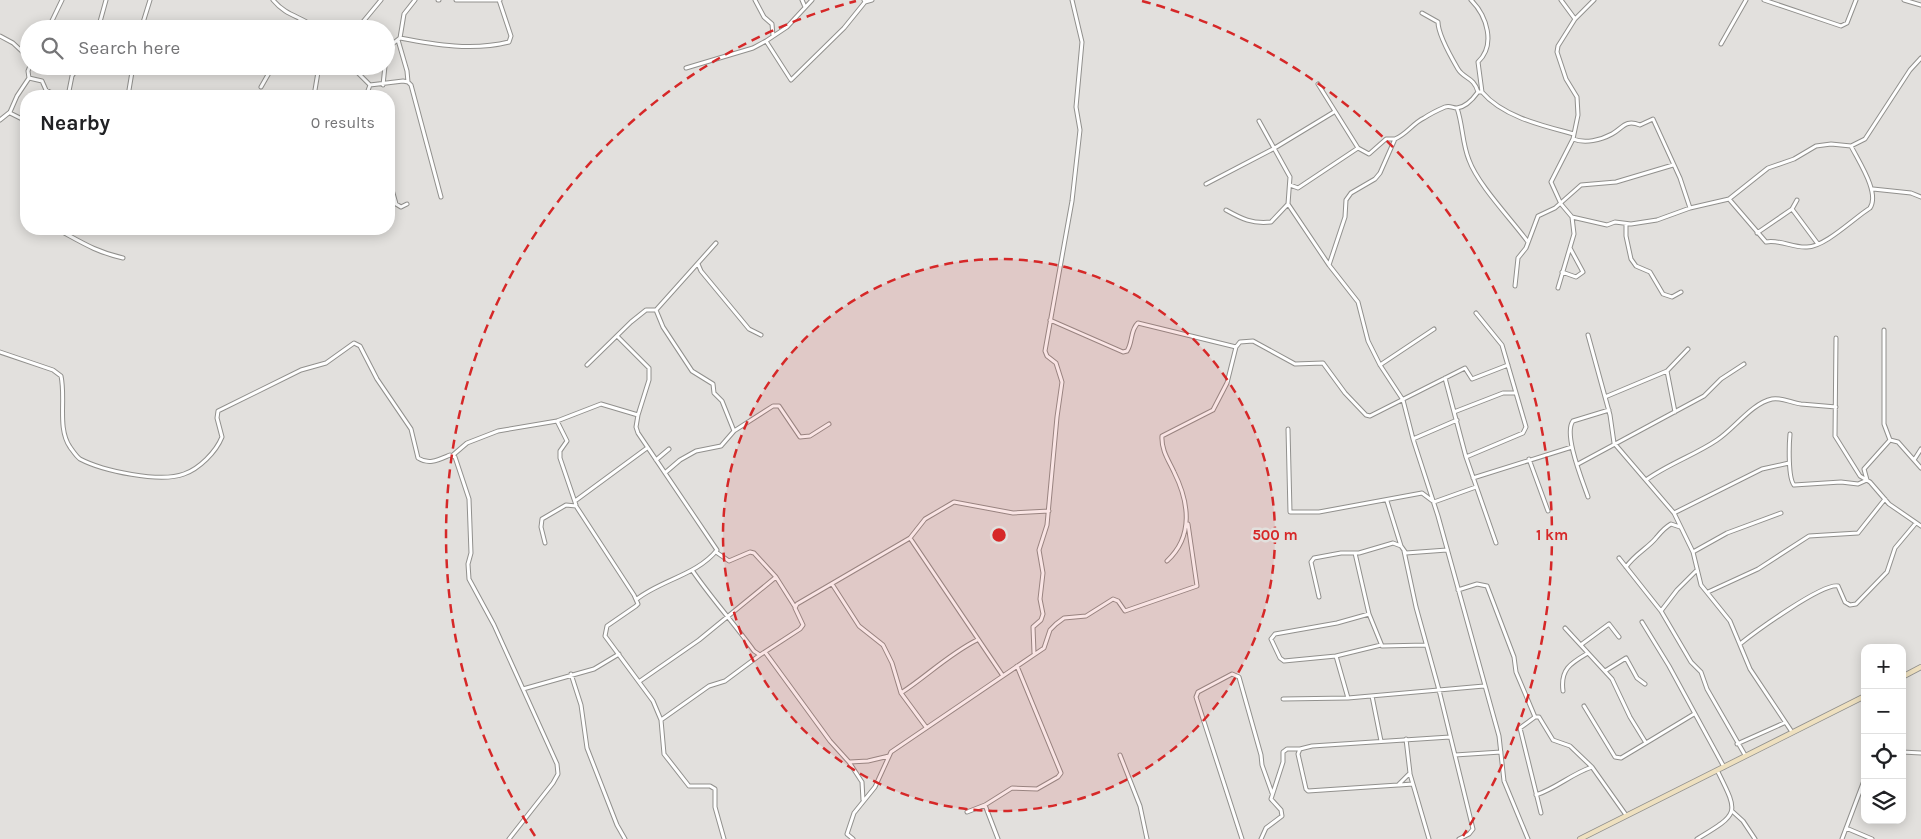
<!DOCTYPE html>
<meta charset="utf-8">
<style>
:root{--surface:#fff;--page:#f2f2f2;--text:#202124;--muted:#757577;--line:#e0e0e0}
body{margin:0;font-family:Karla,sans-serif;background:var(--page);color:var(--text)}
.controls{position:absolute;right:15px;bottom:15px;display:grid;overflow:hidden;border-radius:10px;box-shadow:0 2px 12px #0003}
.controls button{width:45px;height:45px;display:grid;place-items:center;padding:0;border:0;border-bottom:1px solid var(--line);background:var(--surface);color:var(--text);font:25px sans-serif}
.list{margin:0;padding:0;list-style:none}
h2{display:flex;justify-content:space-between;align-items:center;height:65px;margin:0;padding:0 20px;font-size:21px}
h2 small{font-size:16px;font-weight:400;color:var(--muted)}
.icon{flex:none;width:28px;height:28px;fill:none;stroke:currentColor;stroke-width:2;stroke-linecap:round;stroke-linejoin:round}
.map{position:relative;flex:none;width:1921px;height:839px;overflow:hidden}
.search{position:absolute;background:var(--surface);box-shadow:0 2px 12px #0003;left:20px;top:20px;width:375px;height:55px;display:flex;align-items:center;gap:12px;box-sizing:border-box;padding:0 18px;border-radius:28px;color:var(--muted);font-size:19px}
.panel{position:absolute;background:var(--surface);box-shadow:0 2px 12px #0003;left:20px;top:90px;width:375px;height:145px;border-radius:20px}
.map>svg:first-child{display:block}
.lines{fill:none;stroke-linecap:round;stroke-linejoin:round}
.minor-casing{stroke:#91908d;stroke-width:5}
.secondary-casing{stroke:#91908d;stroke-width:6}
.minor{stroke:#fff;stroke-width:3}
.secondary{stroke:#eee0bf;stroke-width:4.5}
.ring{fill:none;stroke:#d62828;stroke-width:2.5;stroke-dasharray:9 6}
.centre{fill:#d62828;stroke:#e2e0dd;stroke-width:2.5}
.ring-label{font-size:15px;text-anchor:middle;font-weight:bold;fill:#d62828;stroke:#e2e0dd;stroke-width:5;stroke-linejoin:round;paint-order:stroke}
</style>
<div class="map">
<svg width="1921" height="839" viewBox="0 0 1921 839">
<rect width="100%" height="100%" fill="#e2e0dd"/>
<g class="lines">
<g class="minor-casing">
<path id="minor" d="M273 0C287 17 302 16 317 29
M438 0H439
M456 0H500
M755 0 764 17 772 24 773 36
M802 0 805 7
M864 0 865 2 872 0
M1471 0C1487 16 1496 45 1478 62L1482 92
M1561 0 1575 19
M1594 0 1575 19 1558 46 1557 52 1566 79 1577 97 1578 115 1573 139 1551 182 1561 204 1572 217 1607 225 1615 222 1631 224 1657 220 1690 208 1729 199 1768 168 1794 159 1816 146 1831 144 1851 146 1865 139 1910 70 1921 58
M1764 0 1841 26 1847 23 1856 0
M1904 0 1921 5
M1422 13 1438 22C1438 35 1451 57 1458 69 1464 79 1474 77 1478 92
M48 29 62 0
M98 29 106 0
M141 29 150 0
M295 29 300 19
M357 29 381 0
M0 36 13 43 29 58
M400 38C436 45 473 51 509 42L511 36 499 0
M398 40 407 71 408 82
M766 41 791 80 844 28 865 2
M1721 44 1746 0
M386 58 391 45 400 38 404 14 415 0
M30 66 28 71 29 78 42 81 46 90 57 96
M126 66 133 69
M351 66 370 85 403 81 408 82 411 85 441 197
M686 68 753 48 766 41 787 27 812 0
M1318 84 1358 148 1369 154 1386 139H1395
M383 85 385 66
M261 87 273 66
M68 96 72 76 79 66
M128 96 133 66
M314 96 319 66
M366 96 370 85
M1457 108C1463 125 1462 143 1469 160 1478 185 1512 220 1528 242
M10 113 26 121
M0 120 10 112 17 96 29 78
M1259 121 1290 177 1288 204 1329 265
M1573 139C1585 144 1601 140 1612 134 1623 128 1625 119 1640 125L1653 119 1680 178 1690 208
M389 179 396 204 401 207 407 204
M1206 184 1273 149 1334 112
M1290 185 1298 188 1358 148
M1873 189 1911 193 1921 197
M1729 199 1766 242C1779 239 1793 248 1807 247 1825 247 1854 218 1870 208 1880 193 1859 162 1851 146
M26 205V207
M1792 209 1818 244
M1226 210C1242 219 1252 224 1271 222L1288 204
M1626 224V236L1631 259 1636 266 1650 272 1663 294 1672 297 1681 292
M57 229C81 242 96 252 123 258
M1757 233 1792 209 1797 200
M698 264 701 271 749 329 761 335
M1562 272 1576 277 1583 272 1570 248
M1515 286 1518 258 1526 248 1538 216 1555 208 1581 185 1616 182 1673 165
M1558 288 1574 234 1572 217
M656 310 663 327 692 371 713 384 714 393 722 401 734 431
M1050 320 1123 352 1127 351C1133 342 1130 330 1138 323L1236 347
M1588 335 1610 415 1614 443 1674 513 1693 552 1701 585 1730 621 1750 669 1792 732
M617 336 649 368V380L638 415
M1836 338 1835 436 1860 476 1870 482 1889 504 1921 526
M0 352 53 370 61 376C66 399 57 428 70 447 73 451 76 456 80 459 103 471 160 483 184 474 199 469 216 452 222 437L217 418 218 411 301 370 326 363 354 343 360 346 377 379 411 429 418 458C429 465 438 460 450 455L455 457 469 499 471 553 468 564 469 579 494 625 557 764 558 774 553 783 509 839
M587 365 631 322 646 310H656L716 243
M1380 365 1434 329
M1445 378 1466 457 1496 543
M1605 397 1667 371
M1454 412 1503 393H1515
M1675 412 1667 371 1688 349
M557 421 567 441 560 451V458L576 505
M1288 429 1290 512H1319L1422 493 1434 502 1476 487
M1790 434C1789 445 1788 478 1794 485L1841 482 1858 484 1867 480 1864 469 1890 440 1884 424V330
M1413 439 1457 420
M1890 440 1898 442 1921 468
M453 455 467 443 498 431 557 421 601 404 638 415 636 427 638 433 717 550C697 575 661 580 637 599
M1466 457 1523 433 1526 427 1502 345 1476 313
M1529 459 1548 511
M656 460 669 449
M1914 460 1921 449
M1578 464 1704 396 1721 379 1744 364
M666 472 680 460 696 451 721 446 734 431 773 406H779L800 437 810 436 829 424
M1473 478 1572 447
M1646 480C1668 464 1695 455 1717 440 1734 429 1752 403 1772 399 1781 397 1792 403 1801 404 1813 405 1825 406 1836 407
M1588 497C1583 482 1563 434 1573 421L1609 410
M575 501 647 448
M1387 501 1401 546
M1674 513 1762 469 1789 463
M910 538 1003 676
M545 543 541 527 542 519 566 505 576 506 634 595 638 604 636 606 607 626 605 636 653 701 661 720 664 754 689 786H710L715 789V807L724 839
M1404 551 1416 607 1439 690 1473 829 1469 834 1459 839
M716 552 729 561 750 552 754 553 776 577 795 607
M1693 552 1727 533 1781 513
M1355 553 1369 614 1382 646 1426 645
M1619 558 1661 611 1691 662 1701 672 1707 689 1745 755
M1167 561C1194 536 1189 502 1174 472 1169 461 1161 450 1162 436L1213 410 1227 383 1236 347 1240 342 1253 341 1295 364 1323 363 1345 393 1366 415 1370 416 1465 368 1472 379 1508 365
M1626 567C1635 554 1648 548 1656 538 1661 532 1664 528 1671 524L1680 527
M692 570C711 598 734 623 754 651L760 655 800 629 803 625 795 608 797 604 910 538 925 519 954 502 1013 513 1049 511
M832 584 859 626 883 645 892 663 901 693 926 727
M1458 590 1477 584 1487 586 1514 657 1516 672 1535 717H1539L1553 740 1570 746 1592 767 1626 815
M1708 592 1758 569 1809 536 1858 533 1885 499
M1319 597 1311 562 1314 558 1341 553H1359L1393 543 1401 546 1406 553 1447 550
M1661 611 1677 590 1696 571
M1369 614 1337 623 1275 634 1271 639 1280 658 1284 661 1336 656 1381 645
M1642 622 1669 666 1724 767
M1565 628 1612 679 1630 717 1646 743 1694 714
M1582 644 1609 624 1619 637
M1740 644C1755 632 1822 583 1838 586L1845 602 1850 605 1856 604 1887 572 1895 548 1916 523
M765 652 830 741 849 762 862 782 863 800
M1034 653 1033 627 1041 620 1043 614 1040 599 1043 573 1039 550 1047 525 1057 417 1062 382 1056 363 1047 356 1045 351 1072 201 1080 130 1076 107 1082 42 1072 0
M1336 656 1348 698
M1605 671 1626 658 1637 678 1645 684
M571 674 581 705 587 748 617 825 625 839
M640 681 699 640 776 577
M523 689 594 669 619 654
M1563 691C1560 669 1571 663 1588 653
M901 693C927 676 949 654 977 640
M1372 696 1381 741
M1283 699 1348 698 1484 686
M1584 706 1615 757 1621 758 1646 743
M1535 717 1520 728 1541 813
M661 720 709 686 725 681 760 655
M1406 739 1410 773 1398 785 1308 791 1306 789 1298 754 1300 749 1312 746 1450 737
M1737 744 1784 723
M1902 752 1921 753
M1120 755 1140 806 1147 839
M1455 755 1501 752
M850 762 868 761 889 756
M1410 774 1429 839
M1399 785 1413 784
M1536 795C1557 788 1571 774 1592 767
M985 805 998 839
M1732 811 1743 821 1755 839
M967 812 985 805 1012 788 1037 789 1058 777 1061 773 1017 666
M1846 828 1872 839
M853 839 847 834 854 813 875 787 891 752 1044 648 1050 630 1056 624 1064 618 1086 616 1113 599 1118 601 1125 611 1197 586 1188 524
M1242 839 1196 697 1198 692 1232 674 1239 677 1261 755 1262 765 1272 793
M1261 839 1266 828 1282 816 1281 810 1271 799 1283 762V752L1287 749H1300
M1528 839 1504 781 1499 736 1438 516 1413 439 1403 400 1380 365 1368 341 1358 302 1329 265 1345 217 1346 200 1351 193 1375 179 1380 173 1395 139C1407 134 1413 123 1424 118 1430 114 1438 110 1445 107 1450 105 1452 108 1457 108 1466 107 1473 99 1478 92H1482C1503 117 1544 126 1574 134
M1697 839C1740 813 1739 814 1717 770
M1842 839 1865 778"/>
</g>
<g class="secondary-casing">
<path id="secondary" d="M1902 677 1921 667
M1580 839 1865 696"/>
</g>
<use href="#minor" class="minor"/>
<use href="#secondary" class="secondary"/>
</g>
<circle cx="999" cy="535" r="276" fill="#d62828" fill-opacity=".12"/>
<g class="ring">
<circle cx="999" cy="535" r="276"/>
<path d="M535 836A553 553 0 0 1 856 1M1142 1A553 553 0 0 1 1463 836"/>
</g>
<circle cx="999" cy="535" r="8" class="centre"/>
<g class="ring-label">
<text x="1275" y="540">500 m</text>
<text x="1552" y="540">1 km</text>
</g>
</svg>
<div class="controls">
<button>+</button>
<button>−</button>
<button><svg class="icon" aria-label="locate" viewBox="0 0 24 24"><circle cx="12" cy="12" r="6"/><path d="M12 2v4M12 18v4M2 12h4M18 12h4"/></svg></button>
<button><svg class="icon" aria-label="layers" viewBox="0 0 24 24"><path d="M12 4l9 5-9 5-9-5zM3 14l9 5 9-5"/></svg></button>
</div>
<div class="search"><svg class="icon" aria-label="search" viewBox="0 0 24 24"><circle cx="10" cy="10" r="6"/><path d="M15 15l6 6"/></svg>Search here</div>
<section class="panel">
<h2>Nearby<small>0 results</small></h2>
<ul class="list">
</ul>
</section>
</div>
